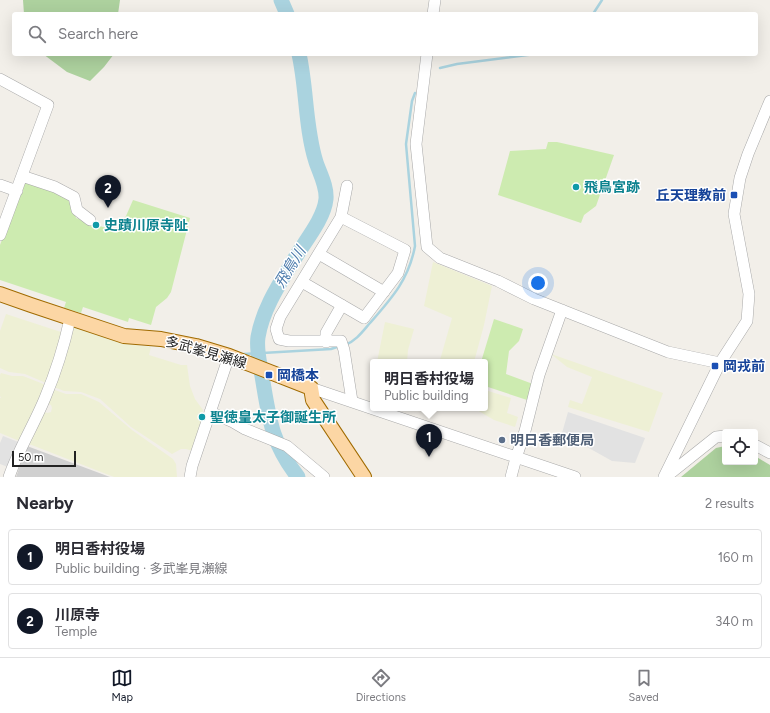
<!DOCTYPE html>
<meta charset="utf-8">
<style>
:root{--surface:#fff;--page:#f7f7f7;--text:#2b2b33;--muted:#7c7c81;--line:#e1e1e2;--accent:#111827}
body{margin:0;font-family:Figtree,"Noto Sans JP",sans-serif;background:var(--page);color:var(--text)}
.controls{position:absolute;right:12px;bottom:12px;display:grid;overflow:hidden;border-radius:4px;box-shadow:0 4px 16px #0002}
.controls button{width:36px;height:36px;display:grid;place-items:center;padding:0;border:0;border-bottom:1px solid var(--line);background:var(--surface);color:var(--text);font:20px sans-serif}
.scale{position:absolute;left:12px;bottom:10px;width:64px;box-sizing:border-box;padding-left:4px;border:2px solid #222;border-top:0;font-size:11px;line-height:14px;white-space:nowrap;color:#222;-webkit-text-stroke:3px #fff;paint-order:stroke}
.you{position:absolute;left:538px;top:283px;width:14px;height:14px;margin:-10px;border:3px solid #fff;border-radius:50%;background:#1a73e8;box-shadow:0 0 0 6px #1a73e833}
.badge{display:grid;place-items:center;width:26px;height:26px;border-radius:50%;background:var(--accent);color:#fff;font-size:13px;font-weight:700}
.pin{position:absolute;translate:-50% -33px;filter:drop-shadow(0 1px 2px #0008)}
.pin::after{content:'';position:absolute;top:21px;width:14px;height:12px;background:inherit;clip-path:polygon(0 0,100% 0,50% 100%)}
.popup{position:absolute;left:370px;top:359px;width:118px;height:52px;box-sizing:border-box;display:grid;place-content:center;border-radius:4px;background:var(--surface);filter:drop-shadow(0 1px 3px #0005);font-size:13px;white-space:nowrap;color:var(--muted)}
.popup b{font-size:15px;color:var(--text)}
.popup::after{content:'';position:absolute;left:50%;top:100%;margin-left:-8px;border:8px solid transparent;border-top-color:var(--surface)}
.list{margin:0;padding:0;list-style:none}
h2{display:flex;justify-content:space-between;align-items:center;height:52px;margin:0;padding:0 16px;font-size:17px}
h2 small{font-size:13px;font-weight:400;color:var(--muted)}
.list li{display:grid;grid-template-columns:26px 1fr auto;gap:12px;align-items:center;box-sizing:border-box;height:56px;margin:0 8px 8px;padding:0 8px;border:1px solid var(--line);border-radius:4px}
.list b{display:block;font-size:15px;white-space:nowrap}
.list p{margin:0;font-size:13px;white-space:nowrap;color:var(--muted)}
.list em{font-size:13px;font-style:normal;color:var(--muted)}
.icon{flex:none;width:22px;height:22px;fill:none;stroke:currentColor;stroke-width:2;stroke-linecap:round;stroke-linejoin:round}
.map{position:relative;flex:none;width:770px;height:477px;overflow:hidden}
.search{position:absolute;background:var(--surface);box-shadow:0 4px 16px #0002;left:12px;right:12px;top:12px;height:44px;display:flex;align-items:center;gap:10px;box-sizing:border-box;padding:0 14px;border-radius:4px;color:var(--muted);font-size:15px}
.sheet{height:180px;background:var(--surface)}
nav{display:flex;justify-content:space-around;align-items:center;box-sizing:border-box;height:56px;border-top:1px solid var(--line);background:var(--surface);font-size:11px;color:var(--muted)}
nav a{display:grid;justify-items:center;gap:2px}
nav .on{color:var(--accent)}
.map>svg:first-child{display:block}
.religious{fill:#d0d0d0}
.farmland{fill:#eef0d5}
.grass{fill:#cdebb0}
.forest{fill:#add19e}
.parking{fill:#e2e2e2}
.lines{fill:none;stroke-linecap:round;stroke-linejoin:round}
.stream{stroke:#aad3df;stroke-width:2.5}
.river{stroke:#aad3df;stroke-width:15}
.minor-casing{stroke:#a9a9a9;stroke-width:12}
.major-casing{stroke:#a06b00;stroke-width:16}
.minor{stroke:#fff;stroke-width:11}
.major{stroke:#fcd6a4;stroke-width:14}
.culture-dot{fill:#0f9aa8;stroke:#fff;stroke-width:1.5}
.transit-dot{fill:#1a4fb4;stroke:#fff;stroke-width:1.5}
.service-dot{fill:#5c6f8a;stroke:#fff;stroke-width:1.5}
.labels{text-anchor:middle;stroke-width:3;stroke-linejoin:round;paint-order:stroke}
.culture-label{font-size:14px;font-weight:bold;fill:#0d838f;stroke:#fff;text-anchor:start}
.transit-label{font-size:14px;font-weight:bold;fill:#164399;stroke:#fff;text-anchor:start}
.street-label{font-size:14px;fill:#222;stroke:#fff}
.service-label{font-size:14px;font-weight:bold;fill:#4e5e75;stroke:#fff;text-anchor:start}
.water-label{font-size:15px;font-style:italic;fill:#4a7aab;stroke:#fff}
</style>
<div class="map">
<svg width="770" height="477" viewBox="0 0 770 477">
<rect width="100%" height="100%" fill="#f2efe9"/>
<path class="religious" d="M27 446 110 477H16Z"/>
<path class="farmland" d="M433 262 492 286 484 325 474 362H449L440 360 452 318 424 306Z
M6 314 64 333 46 383 25 374 9 372 0 368V331Z
M385 322 414 329 408 350 407 362H377Z
M73 327 122 343 151 347 149 355 181 365H187L190 386 195 399 203 410 201 418 204 419 193 451 186 449H181L172 454 131 427 100 399 81 392 64 391 54 387Z
M551 354 663 393 649 432 568 407 570 400 582 404 592 377 567 367Z
M1 373 12 376H23L46 385 22 442 0 433V398H1L0 396V375Z
M52 389 66 394H81L99 402 132 430 173 459 176 464 177 477H114L29 444 43 411 47 413 51 412 52 408 51 405 46 403Z
M485 390 511 398 507 413 518 417 515 427 494 420 477 410 476 408H485Z"/>
<path class="grass" d="M548 142H557L614 155 596 206 584 215 581 223 498 195 510 151 546 149Z
M24 180 71 199 76 218 115 231 126 216 133 200 190 218 171 292 167 298 156 307 151 325 129 318 128 322 83 307 81 313 64 308 66 302 0 280V245Z
M494 319 523 329 519 341 509 351 506 374 533 384 527 400 485 386V362H481Z"/>
<path class="forest" d="M23 0H120L118 14H24Z
M43 54H114L104 67 90 81 67 72Z
M725 446V462H755V456L770 465V477H681L716 448Z"/>
<path class="parking" d="M568 412 645 438 635 463 612 461 562 433Z
M3 436 18 442 8 467 0 464V443Z"/>
<g class="lines">
<path class="stream" d="M593 14 602 0
M440 68 457 64 535 54
M345 345C356 341 363 331 370 323 392 298 409 279 415 246L406 144 412 101 415 93
M244 354 331 349 340 346"/>
<path class="river" d="M281 0 287 14
M298 477C271 443 269 417 262 376 260 363 256 350 258 337 263 308 280 283 295 258 305 241 324 219 326 199 327 186 320 174 316 162 305 127 307 90 299 54"/>
<g class="minor-casing">
<path id="minor" d="M433 14 435 0
M427 54 416 144 427 247 440 258 498 281 534 299 668 352 720 363
M0 79 48 105 0 235
M22 176 55 187 74 197 77 210 90 220
M0 185 17 191
M347 186 341 217 280 317 276 329 279 339 289 341H341L344 350 352 401
M319 254 384 292
M302 282 364 318 398 273 405 250 341 217
M326 342V333L342 305
M311 388 575 477
M210 412 233 422 245 429 287 446 324 477
M755 445 770 453
M667 476 716 437 725 436
M9 477C18 450 34 425 45 398 56 372 64 346 70 319
M190 477 192 466 229 356
M511 477 516 458 525 431 539 375 562 310
M664 477 720 363 747 321 749 294 734 214 740 178 748 154 770 101"/>
</g>
<g class="major-casing">
<path id="major" d="M0 294 31 305 124 336 161 339 196 346 229 356 311 388 313 400 364 477"/>
</g>
<use href="#minor" class="minor"/>
<use href="#major" class="major"/>
</g>
<g class="culture-dot">
<circle cx="576" cy="187" r="4"/>
<circle cx="96" cy="225" r="4"/>
<circle cx="202" cy="417" r="4"/>
</g>
<g class="transit-dot">
<rect x="730" y="191" width="8" height="8" rx="2"/>
<rect x="711" y="362" width="8" height="8" rx="2"/>
<rect x="265" y="371" width="8" height="8" rx="2"/>
</g>
<circle class="service-dot" cx="502" cy="440" r="4"/>
<g class="labels">
<g class="culture-label">
<text x="584" y="192">飛鳥宮跡</text>
<text x="104" y="230">史蹟川原寺阯</text>
<text x="210" y="422">聖徳皇太子御誕生所</text>
</g>
<g class="transit-label">
<text x="726" y="200" text-anchor="end">丘天理教前</text>
<text x="723" y="371">岡戎前</text>
<text x="277" y="380">岡橋本</text>
</g>
<g class="street-label">
<text transform="translate(206 352) rotate(16)" y="5">多武峯見瀬線</text>
</g>
<g class="service-label">
<text x="510" y="445">明日香郵便局</text>
</g>
<g class="water-label">
<text transform="translate(290 267) rotate(-59)" y="5">飛鳥川</text>
</g>
</g>
</svg>
<div class="controls">
<button><svg class="icon" aria-label="locate" viewBox="0 0 24 24"><circle cx="12" cy="12" r="6"/><path d="M12 2v4M12 18v4M2 12h4M18 12h4"/></svg></button>
</div>
<div class="scale">50 m</div>
<div class="you"></div>
<div class="pin badge" style="left:429px;top:457px">1</div>
<div class="popup"><b>明日香村役場</b>Public building</div>
<div class="pin badge" style="left:108px;top:208px">2</div>
<div class="search"><svg class="icon" aria-label="search" viewBox="0 0 24 24"><circle cx="10" cy="10" r="6"/><path d="M15 15l6 6"/></svg>Search here</div>
</div>
<section class="sheet">
<h2>Nearby<small>2 results</small></h2>
<ul class="list">
<li><span class="badge">1</span><div><b>明日香村役場</b><p>Public building · 多武峯見瀬線</p></div><em>160 m</em></li>
<li><span class="badge">2</span><div><b>川原寺</b><p>Temple</p></div><em>340 m</em></li>
</ul>
</section>
<nav>
<a class="on"><svg class="icon" aria-label="map" viewBox="0 0 24 24"><path d="M3 6l6-2 6 2 6-2v14l-6 2-6-2-6 2zM9 4v14M15 6v14"/></svg>Map</a>
<a><svg class="icon" aria-label="directions" viewBox="0 0 24 24"><path d="M12 3l9 9-9 9-9-9zM9 14v-3h6M13 9l2 2-2 2"/></svg>Directions</a>
<a><svg class="icon" aria-label="saved" viewBox="0 0 24 24"><path d="M7 4h10v16l-5-4-5 4z"/></svg>Saved</a>
</nav>
